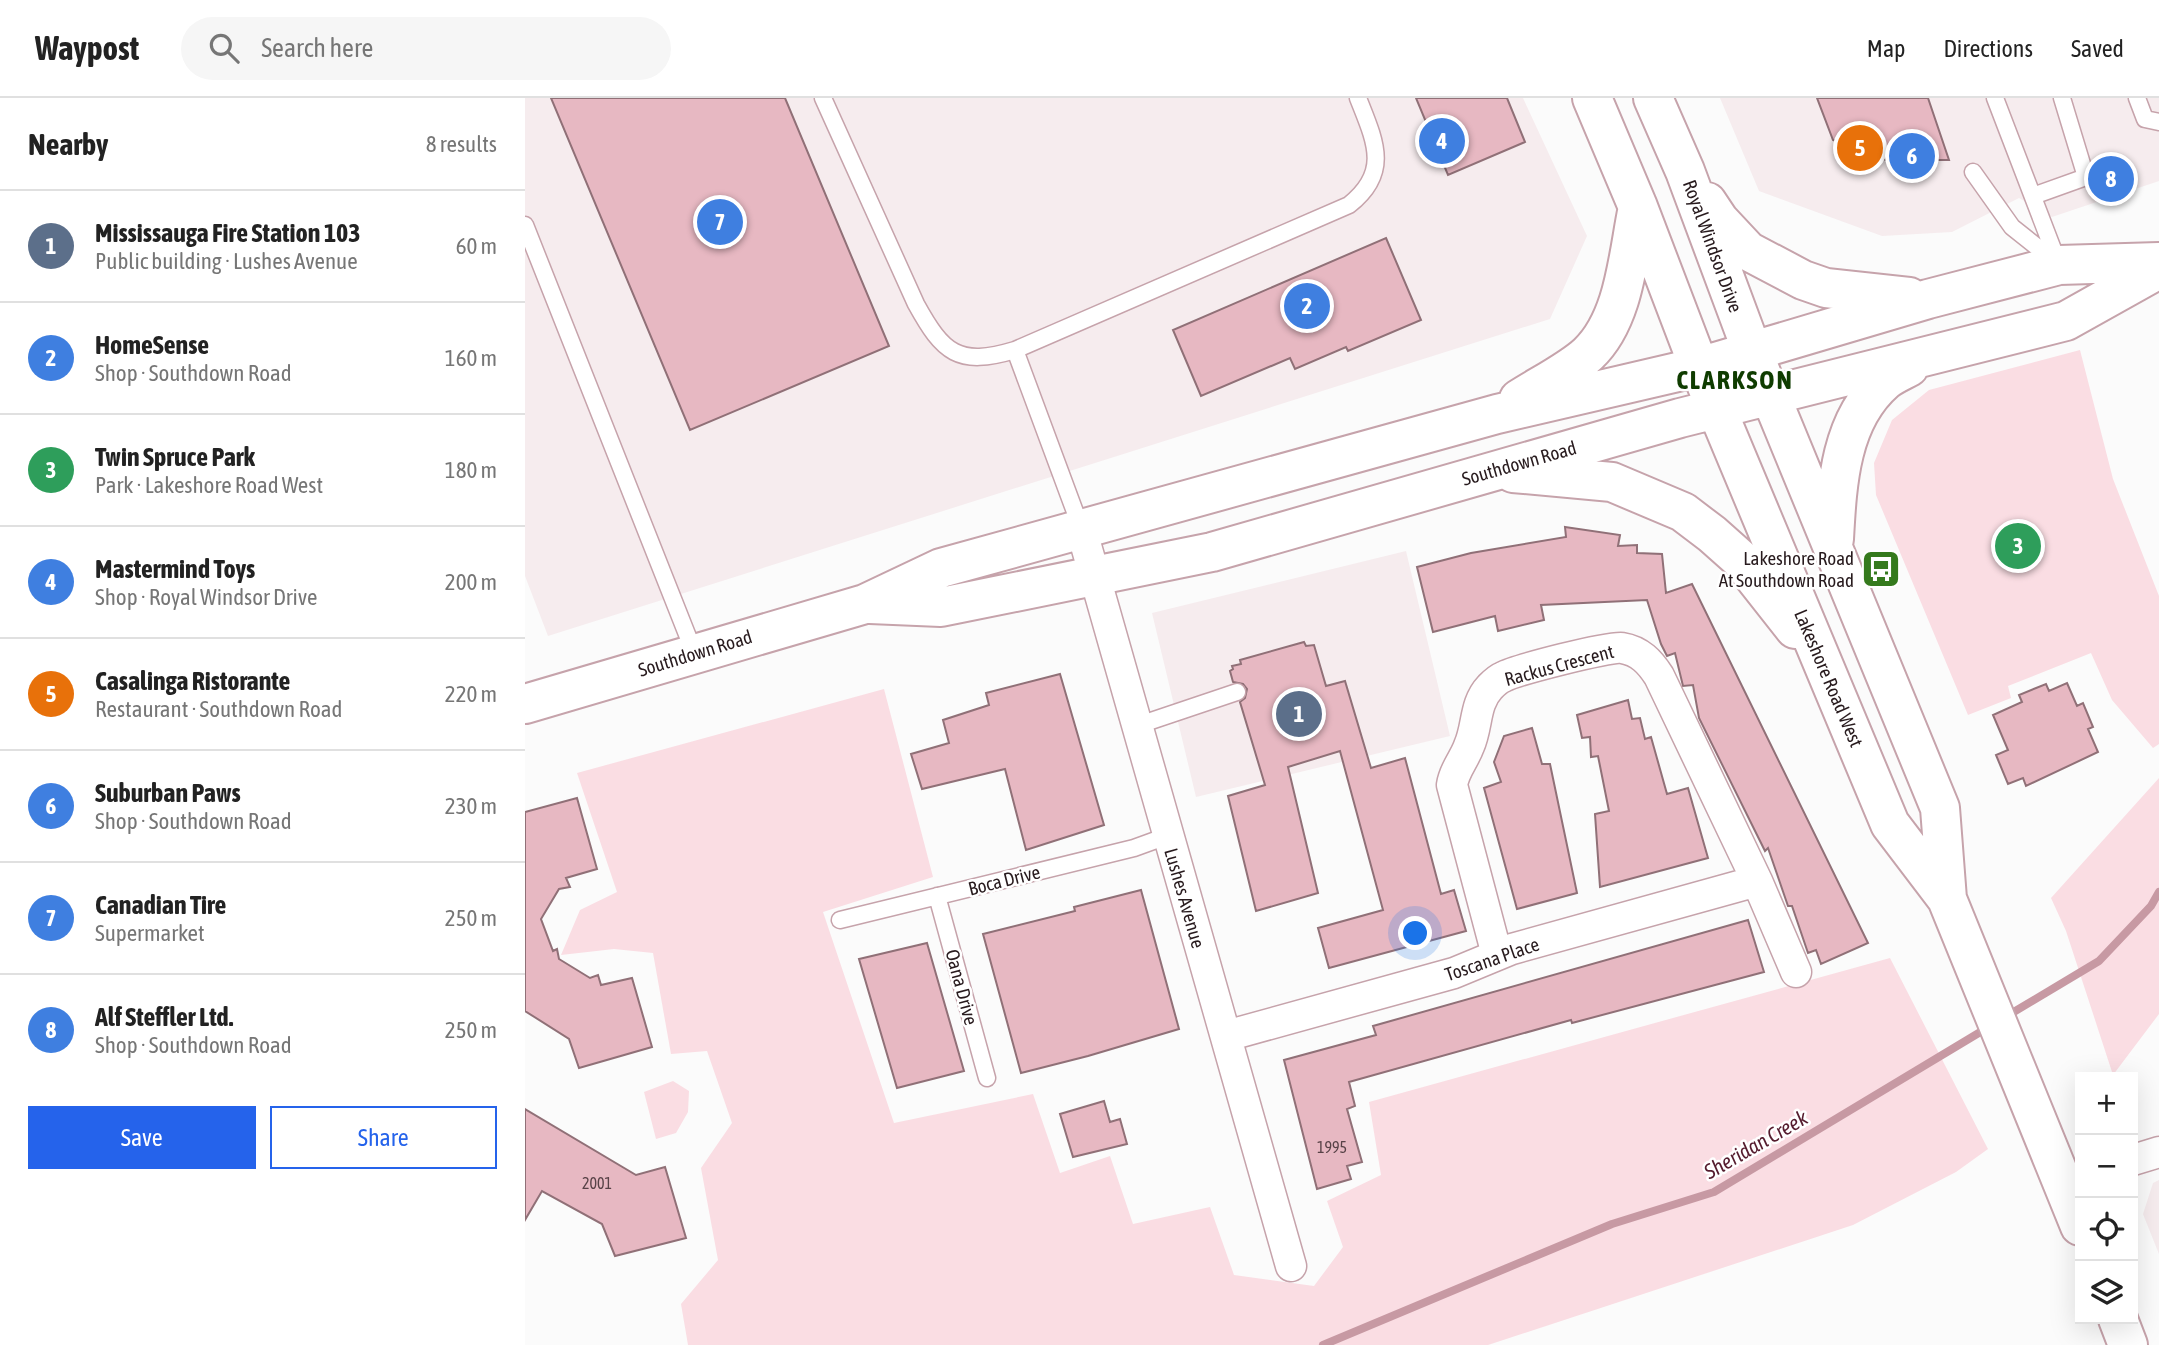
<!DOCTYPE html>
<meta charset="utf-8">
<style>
:root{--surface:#fff;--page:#f6f6f6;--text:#222;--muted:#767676;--line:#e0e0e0;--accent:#2563eb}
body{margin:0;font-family:"Asap Condensed",sans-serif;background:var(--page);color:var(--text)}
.controls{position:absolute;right:21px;bottom:21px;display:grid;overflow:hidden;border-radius:0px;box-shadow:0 7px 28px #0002}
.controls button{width:63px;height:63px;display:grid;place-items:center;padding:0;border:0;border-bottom:2px solid var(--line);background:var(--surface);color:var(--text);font:35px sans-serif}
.you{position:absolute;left:891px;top:836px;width:24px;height:24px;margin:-18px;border:5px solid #fff;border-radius:50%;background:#1a73e8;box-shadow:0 0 0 10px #1a73e833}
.badge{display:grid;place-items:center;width:46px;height:46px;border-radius:50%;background:var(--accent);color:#fff;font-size:23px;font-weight:700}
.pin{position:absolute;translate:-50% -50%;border:4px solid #fff;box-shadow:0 2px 7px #0006}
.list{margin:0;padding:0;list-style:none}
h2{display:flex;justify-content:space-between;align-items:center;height:91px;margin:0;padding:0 28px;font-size:30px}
h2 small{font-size:23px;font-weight:400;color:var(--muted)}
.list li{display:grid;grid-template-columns:46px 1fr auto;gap:21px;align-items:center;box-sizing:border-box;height:112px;padding:0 28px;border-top:2px solid var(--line)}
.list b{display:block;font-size:26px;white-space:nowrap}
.list p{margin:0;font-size:23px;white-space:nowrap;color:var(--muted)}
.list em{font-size:23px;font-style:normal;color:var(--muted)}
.actions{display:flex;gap:14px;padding:21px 28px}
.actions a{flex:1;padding:16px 0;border:2px solid var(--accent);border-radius:0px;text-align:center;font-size:24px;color:var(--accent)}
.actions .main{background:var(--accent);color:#fff}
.icon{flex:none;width:38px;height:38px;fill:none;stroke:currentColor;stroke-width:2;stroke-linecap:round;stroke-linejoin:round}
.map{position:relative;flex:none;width:1634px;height:1247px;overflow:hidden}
header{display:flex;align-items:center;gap:42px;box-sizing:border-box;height:98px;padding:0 35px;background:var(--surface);border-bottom:2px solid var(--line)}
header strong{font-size:33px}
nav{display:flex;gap:38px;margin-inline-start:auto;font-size:24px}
.search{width:490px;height:63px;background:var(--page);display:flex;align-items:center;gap:18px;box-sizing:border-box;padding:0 24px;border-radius:38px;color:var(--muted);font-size:26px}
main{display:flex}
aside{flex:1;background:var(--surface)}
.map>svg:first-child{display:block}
.built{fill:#f6ecee}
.green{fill:#fadde3}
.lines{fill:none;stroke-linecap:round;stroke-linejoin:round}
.stream{stroke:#c799a3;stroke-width:8}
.building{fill:#e7b8c2;stroke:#907077;stroke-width:2}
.lane-casing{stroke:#c6a3ab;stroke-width:19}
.street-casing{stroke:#c6a3ab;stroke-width:33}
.primary-casing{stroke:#c6a3ab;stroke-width:42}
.lane{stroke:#fff;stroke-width:16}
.street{stroke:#fff;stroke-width:30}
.primary{stroke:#fff;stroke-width:38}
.labels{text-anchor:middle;stroke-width:5;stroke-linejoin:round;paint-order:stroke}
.number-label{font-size:16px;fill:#584247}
.street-label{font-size:19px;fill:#281b1e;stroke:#fff}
.poi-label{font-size:19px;fill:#281b1e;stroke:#fff;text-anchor:end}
.water-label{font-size:21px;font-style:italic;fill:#551c2e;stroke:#fff}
.district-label{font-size:26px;font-weight:bold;letter-spacing:2px;fill:#0f3c00;stroke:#fff}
</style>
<header>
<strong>Waypost</strong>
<div class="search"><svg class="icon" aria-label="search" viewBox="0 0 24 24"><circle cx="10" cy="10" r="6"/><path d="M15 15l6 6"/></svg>Search here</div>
<nav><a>Map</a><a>Directions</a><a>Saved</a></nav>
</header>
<main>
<aside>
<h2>Nearby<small>8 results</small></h2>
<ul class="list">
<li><span class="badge" style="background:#5c6f8a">1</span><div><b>Mississauga Fire Station 103</b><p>Public building · Lushes Avenue</p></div><em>60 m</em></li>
<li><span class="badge" style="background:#3f7fe0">2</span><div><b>HomeSense</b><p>Shop · Southdown Road</p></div><em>160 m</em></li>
<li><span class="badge" style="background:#2e9e5b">3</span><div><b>Twin Spruce Park</b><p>Park · Lakeshore Road West</p></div><em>180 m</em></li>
<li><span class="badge" style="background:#3f7fe0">4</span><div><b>Mastermind Toys</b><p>Shop · Royal Windsor Drive</p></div><em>200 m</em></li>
<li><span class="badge" style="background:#e8710a">5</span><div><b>Casalinga Ristorante</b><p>Restaurant · Southdown Road</p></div><em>220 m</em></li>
<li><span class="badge" style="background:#3f7fe0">6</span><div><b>Suburban Paws</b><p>Shop · Southdown Road</p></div><em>230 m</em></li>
<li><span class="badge" style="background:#3f7fe0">7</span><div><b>Canadian Tire</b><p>Supermarket</p></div><em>250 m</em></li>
<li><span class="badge" style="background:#3f7fe0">8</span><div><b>Alf Steffler Ltd.</b><p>Shop · Southdown Road</p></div><em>250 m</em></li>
</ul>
<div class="actions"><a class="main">Save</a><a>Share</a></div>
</aside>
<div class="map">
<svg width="1634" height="1247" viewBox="0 0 1634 1247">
<rect width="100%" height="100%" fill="#fbfbfb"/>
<path class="built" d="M0 0H998L1062 138 1025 221 23 538 0 478Z
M1195 0H1634V83L1527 119 1494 100 1427 134 1357 138 1234 93Z
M881 453 925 638 671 699 627 515Z
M1634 1082V1156L1618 1116 1628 1085Z"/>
<path class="green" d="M1555 252 1588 381 1634 498V646L1628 650 1587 602 1566 555 1483 588 1486 600 1443 617 1351 397 1349 365 1367 322 1404 292Z
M359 591 408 779 298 814 369 1025 508 996 535 1075 585 1058 608 1126 685 1109 709 1177 789 1188 818 1149 802 1103 856 1077 844 1004 1365 860 1463 1051 1431 1074 1328 1127 963 1247H163L156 1206 193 1162 176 1070 207 1025 182 953 146 956 128 855 89 851 36 857 55 812 92 794 52 675Z
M1634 680V916L1588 977 1541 833 1526 800Z
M148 983 164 993 163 1014 151 1035 131 1041 119 994Z"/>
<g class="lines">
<path class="stream" d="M1482 918 1574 863 1626 808 1634 794
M798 1247 1087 1126 1189 1094 1462 930"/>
</g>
<path class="building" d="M26 0H260L364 248 165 332Z
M891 0H982L1000 44 923 77Z
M1292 0H1403L1424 62H1361L1308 42Z
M861 140 896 222 823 253 821 249 770 271 765 260 676 298 648 232Z
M1040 429 1095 437 1093 448 1112 447V455L1137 456 1141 495 1167 486 1343 845 1296 866 1291 852 1283 855 1267 808H1263L1243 750 1240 753 1174 620 1168 587 1158 588 1150 555 1142 558 1136 546 1122 502 1016 507 1019 522 973 533 970 518 908 534 892 469 946 455 1041 439Z
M779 544 781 548 789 547 801 588 820 583 846 670 880 660 916 796 929 792 941 833 804 870 793 830 858 812 815 653 763 669 793 795 731 813 703 698 740 687 715 604 720 600 722 591 718 586 708 584 705 573 708 571 707 568 716 566 715 562Z
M535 576 579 727 501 752 480 671 397 691 386 656 424 645 418 622 464 607 461 595Z
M1542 585 1552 608 1558 605 1568 629 1563 631 1573 654 1501 688 1498 680 1483 686 1471 657 1483 652 1468 617 1497 604 1494 597 1521 586 1524 593Z
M1103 602 1107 621 1115 620 1120 641 1126 639 1142 696 1163 690 1183 760 1075 789 1070 716 1084 713 1073 658 1066 659 1065 639 1057 640 1052 617Z
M1007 630 1017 666H1025L1052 795 992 811 959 690 976 684 969 664 979 638Z
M52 700 72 771 41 780 45 789 34 791 16 821 28 853 32 851 34 861 65 880 73 877 76 887 107 880 127 949 54 970 44 941 0 913V714Z
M616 792 654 931 563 958 496 975 458 836 550 813 549 809Z
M1223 822 1239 874 1047 925 1046 922 824 984 830 1008 822 1011 837 1064 822 1068 826 1081 792 1091 759 962 851 937 848 928Z
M402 845 439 973 372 990 334 861Z
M579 1003 585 1024 595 1021 602 1046 548 1059 535 1016Z
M0 1011 111 1077 140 1069 161 1140 90 1158 77 1126 17 1093 0 1122Z"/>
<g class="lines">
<g class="lane-casing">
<path id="lane" d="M298 0 391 206C418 255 433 269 490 252L824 107C866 74 850 43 833 0
M1470 0 1534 167
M1612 0 1620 21 1634 24
M1448 74 1487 129 1531 164
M1508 98 1561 79 1537 0
M0 127 169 554
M490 252 556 430
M611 628 712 594
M412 798 462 980
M315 822 609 750 642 738"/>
</g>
<g class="street-casing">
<path id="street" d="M556 430 766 1168
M972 857 927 687C929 672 939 662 944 648 953 628 949 606 965 589 969 585 973 581 978 579 991 572 1084 548 1097 550 1115 553 1125 564 1134 578L1232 783 1271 874
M701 938 929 875 987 851 1232 783
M1608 1062 1634 1054"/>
</g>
<g class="primary-casing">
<path id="primary" d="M1067 0 1113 109 1174 269 1365 726 1422 801 1555 1128
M1128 0 1160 73 1227 253 1415 710 1422 801
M1182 104 1194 122 1223 153 1278 182 1301 190 1384 199
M994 301C1014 288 1046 272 1063 256 1100 221 1103 157 1113 109
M988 375 1087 384 1158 414 1187 436 1214 460 1270 531
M1309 441C1312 386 1315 322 1360 283 1367 277 1377 273 1384 269
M345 506 416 509 687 454 1155 320 1541 223 1634 171
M0 606 340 506 416 470 972 316 1174 269 1403 201 1534 167 1634 164
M1593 1221 1603 1247"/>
</g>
<use href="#lane" class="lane"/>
<use href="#street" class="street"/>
<use href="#primary" class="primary"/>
</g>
<defs>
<g id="bus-square" transform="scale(2.0125)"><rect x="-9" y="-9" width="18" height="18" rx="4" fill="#357a1d" stroke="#fff"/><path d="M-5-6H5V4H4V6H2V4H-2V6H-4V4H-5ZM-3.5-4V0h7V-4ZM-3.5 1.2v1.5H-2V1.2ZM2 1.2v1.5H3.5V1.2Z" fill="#fff"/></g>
</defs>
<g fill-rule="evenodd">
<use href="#bus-square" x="1356" y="471"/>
</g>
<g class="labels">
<g class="number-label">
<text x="807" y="1055">1995</text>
<text x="72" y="1091">2001</text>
</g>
<g class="street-label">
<text transform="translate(1188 148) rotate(70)" y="7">Royal Windsor Drive</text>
<text transform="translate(994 365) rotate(-16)" y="7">Southdown Road</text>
<text transform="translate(170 555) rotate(-17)" y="7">Southdown Road</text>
<text transform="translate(1034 567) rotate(-15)" y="7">Rackus Crescent</text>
<text transform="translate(1304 580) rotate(67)" y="7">Lakeshore Road West</text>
<text transform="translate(479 782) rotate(-14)" y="7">Boca Drive</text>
<text transform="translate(660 800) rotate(74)" y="7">Lushes Avenue</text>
<text transform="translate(967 861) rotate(-19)" y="7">Toscana Place</text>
<text transform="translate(437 889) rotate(75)" y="7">Oana Drive</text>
</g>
<g class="poi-label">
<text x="1329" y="467">Lakeshore Road<tspan x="1329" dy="22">At Southdown Road</tspan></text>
</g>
<g class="water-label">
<text transform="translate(1231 1047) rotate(-30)" y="7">Sheridan Creek</text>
</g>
<g class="district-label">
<text x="1210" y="291">CLARKSON</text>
</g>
</g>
</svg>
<div class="controls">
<button>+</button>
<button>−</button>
<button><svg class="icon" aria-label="locate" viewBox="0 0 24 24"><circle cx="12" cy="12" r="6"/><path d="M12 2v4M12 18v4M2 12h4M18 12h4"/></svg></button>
<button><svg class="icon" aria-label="layers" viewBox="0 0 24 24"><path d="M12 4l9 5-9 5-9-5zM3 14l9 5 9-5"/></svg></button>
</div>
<div class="you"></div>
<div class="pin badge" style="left:774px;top:616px;background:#5c6f8a">1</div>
<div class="pin badge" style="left:782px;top:208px;background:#3f7fe0">2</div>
<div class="pin badge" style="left:1493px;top:448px;background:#2e9e5b">3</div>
<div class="pin badge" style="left:917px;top:43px;background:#3f7fe0">4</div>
<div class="pin badge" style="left:1335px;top:50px;background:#e8710a">5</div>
<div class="pin badge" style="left:1387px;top:58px;background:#3f7fe0">6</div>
<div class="pin badge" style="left:195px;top:124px;background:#3f7fe0">7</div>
<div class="pin badge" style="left:1586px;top:81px;background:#3f7fe0">8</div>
</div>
</main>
